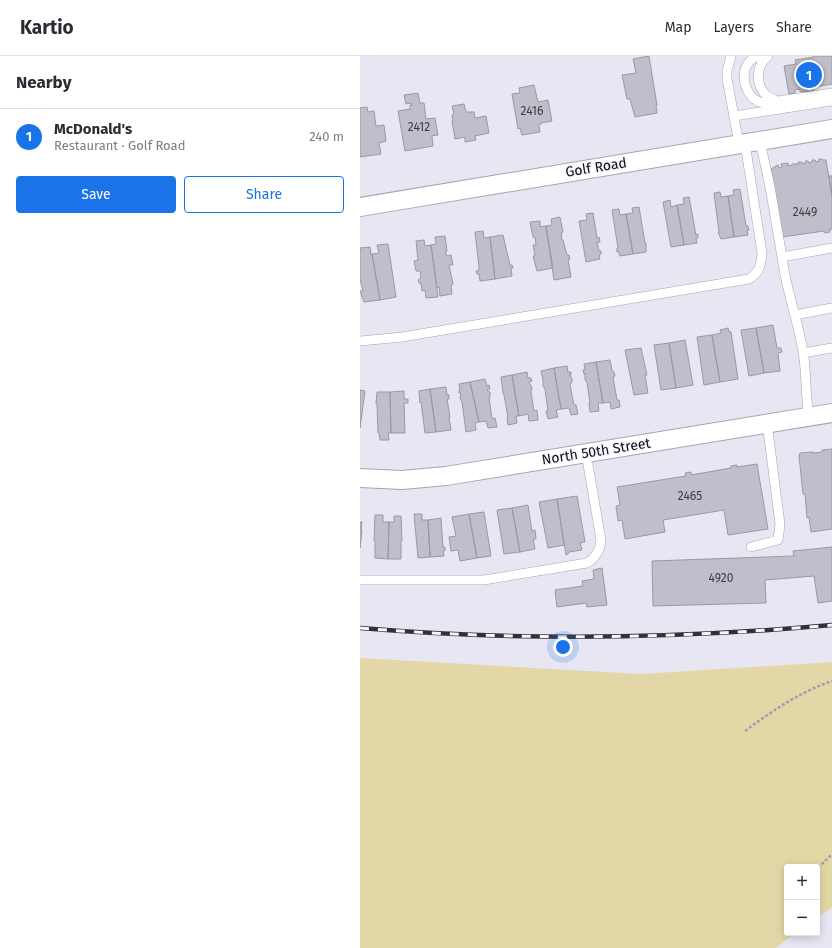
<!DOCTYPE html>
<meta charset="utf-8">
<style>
:root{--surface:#fff;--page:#f7f7f7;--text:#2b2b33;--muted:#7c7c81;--line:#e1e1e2;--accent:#1a73e8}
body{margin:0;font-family:"Fira Sans",sans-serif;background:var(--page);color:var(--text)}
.controls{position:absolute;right:12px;bottom:12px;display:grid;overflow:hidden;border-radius:4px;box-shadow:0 2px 10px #0003}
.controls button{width:36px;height:36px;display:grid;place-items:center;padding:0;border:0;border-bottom:1px solid var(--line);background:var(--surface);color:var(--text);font:20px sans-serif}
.you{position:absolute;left:203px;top:591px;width:14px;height:14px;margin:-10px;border:3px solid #fff;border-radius:50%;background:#1a73e8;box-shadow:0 0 0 6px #1a73e833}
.badge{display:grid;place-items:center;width:26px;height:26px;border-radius:50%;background:var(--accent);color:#fff;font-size:13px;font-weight:700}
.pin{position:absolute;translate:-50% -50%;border:2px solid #fff;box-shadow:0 1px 4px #0006}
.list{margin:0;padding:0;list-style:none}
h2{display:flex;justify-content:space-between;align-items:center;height:52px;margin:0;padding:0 16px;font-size:17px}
h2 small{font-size:13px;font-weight:400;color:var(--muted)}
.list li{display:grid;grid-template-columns:26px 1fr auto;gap:12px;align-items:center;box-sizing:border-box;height:56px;padding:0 16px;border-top:1px solid var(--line)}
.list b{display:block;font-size:15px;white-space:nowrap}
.list p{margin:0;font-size:13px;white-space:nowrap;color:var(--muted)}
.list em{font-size:13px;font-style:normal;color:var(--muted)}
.actions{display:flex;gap:8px;padding:12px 16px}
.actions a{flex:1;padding:9px 0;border:1px solid var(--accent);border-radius:4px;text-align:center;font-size:14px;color:var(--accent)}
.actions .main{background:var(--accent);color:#fff}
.map{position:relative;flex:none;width:472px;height:892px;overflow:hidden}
header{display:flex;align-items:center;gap:24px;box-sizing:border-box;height:56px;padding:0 20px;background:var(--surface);border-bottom:1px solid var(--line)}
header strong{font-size:19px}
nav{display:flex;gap:22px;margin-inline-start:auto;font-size:14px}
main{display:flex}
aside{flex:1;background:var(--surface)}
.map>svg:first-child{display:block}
.green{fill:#e4d7a7}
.building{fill:#c0beca;stroke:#9a98a4}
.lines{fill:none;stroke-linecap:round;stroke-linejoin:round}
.service-casing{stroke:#a6a4b0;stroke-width:10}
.minor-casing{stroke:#a6a4b0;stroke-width:20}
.path{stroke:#a09ea8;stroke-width:2.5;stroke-dasharray:3 2;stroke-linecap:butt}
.service{stroke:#fff;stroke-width:9}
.minor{stroke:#fff;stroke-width:18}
.rail-casing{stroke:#323136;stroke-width:4.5}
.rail{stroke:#f6f4ff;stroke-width:3;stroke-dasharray:9;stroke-linecap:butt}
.labels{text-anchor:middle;stroke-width:3;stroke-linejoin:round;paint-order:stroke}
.number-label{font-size:12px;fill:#3c3b41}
.street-label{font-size:14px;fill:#100f13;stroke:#f6f4ff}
</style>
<header>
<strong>Kartio</strong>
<nav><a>Map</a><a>Layers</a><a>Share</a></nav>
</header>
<main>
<aside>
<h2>Nearby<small></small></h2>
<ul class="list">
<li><span class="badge">1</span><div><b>McDonald's</b><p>Restaurant · Golf Road</p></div><em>240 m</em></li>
</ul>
<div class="actions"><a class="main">Save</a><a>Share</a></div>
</aside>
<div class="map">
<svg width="472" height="892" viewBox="0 0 472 892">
<rect width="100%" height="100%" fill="#e9e6f3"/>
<path class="green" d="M0 602 281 618 472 606V852L457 861V811H427V877H435L416 892H0Z"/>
<path class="building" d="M289 0 297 49H296L297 57 275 61 270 43H267L262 19 276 17 273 3Z
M454 0H472V28L453 31 454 37 448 38V35L440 36V33L435 34V37L429 38 424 10 436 8 435 4 454 1Z
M174 29 178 46 188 44 192 65 181 67V68L179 69 180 76 162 79 160 72 158 73 152 38 160 37 159 32Z
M58 37 60 47H64L66 63 75 62 78 79 72 80 73 90 45 95 38 55 50 53V49H52L51 47 46 48 44 39Z
M104 48 106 56H114L115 62 126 60 129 77 115 80 116 84 105 86V81L95 83 92 65H93L92 59 94 58 92 50Z
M7 51 8 56 14 55 16 70 24 69 26 85 19 87 21 98 0 101V52Z
M459 103H462L463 104H466L472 140V173L469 174 470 176 465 177 464 175 422 181 411 113 418 109 419 112 422 111 421 108 428 107V110L432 109V108H439L438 106H442V108L446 107 445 105H448L449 107 452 106V104H455L456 106 459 105Z
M469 120H472V140Z
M380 133 386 170H388L389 174H387L388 179 374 181 368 140 374 139 373 134Z
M360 136 361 141 368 140 374 181 361 183 358 176H359L354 137Z
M329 141 336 179 338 178V182H336L337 187 324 189 317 149 324 148 323 142Z
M310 144 311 151 317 149 324 189 311 191 303 146Z
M279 151 285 187H286V196L273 198 266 158 273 157 272 152Z
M259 153 260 159 266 158 273 198 260 200 259 196H257V192H258L252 154Z
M233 157 237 182 239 181 240 186H237L239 195H241V198L239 199 240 203 226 206 219 165 227 164 226 158Z
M200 161 203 176 201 177 202 184H203L207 199H209L210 203H208L211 221 194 224 186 170 192 169 191 163Z
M180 165V171L186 170 193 212 177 215 173 200H175L173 189H176L175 181H173L170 166Z
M123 175 124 182 130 181 135 223 120 225 119 218H117L116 215 119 214V211L115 176Z
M143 179 149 205 150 209H152L153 212H151L152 220 135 223 130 181Z
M85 180 87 195H86V200L91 199 93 209H89L93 228 91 229 92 238 80 240 79 231 77 232 71 189 76 188 75 181Z
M64 184 65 190 71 189 78 241 66 242 65 234 62 235 61 227H59L58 224 60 223 61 220 60 215H56L54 205 58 204 56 185Z
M28 188 36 241 20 244 12 198 19 197 17 189Z
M10 191 11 199 12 198 20 244 4 246 0 235H3L0 223V192Z
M413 269 417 292H421L422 296 418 297 420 315 404 317 396 272Z
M368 272 369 276H371L378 323 360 326 352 279 361 277 360 274Z
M396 272 404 317 389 320 381 274Z
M352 279 360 326 344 329 337 281Z
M325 284 333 329 316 332 309 287Z
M309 287 316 332 301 334 294 289Z
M281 292 287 319H285L288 337 274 339 265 294Z
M250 304 252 314 254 316 255 320 253 321 257 344H259L260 351 251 353 250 346 243 347 236 306Z
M236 306 243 347H238L239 355 230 356 229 347H230L227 326 225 324V317L224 318 223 314H225L224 308Z
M207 310 208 316H211V319H209L212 322V326L210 329 214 349H216L218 358 211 359 209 352 201 353 194 312Z
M194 312 201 353 196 354 198 361 188 363 186 355H188L185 333 183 330V324L181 315Z
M167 316 168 322H171L172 325 169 326 172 332 171 336 174 355 177 354 178 364 169 365 168 358 159 360 152 319Z
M152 319 159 360H156L157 367 148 369 147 361H148L144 339 143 337 141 321Z
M125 323 127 330 129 329 130 333H127V334L130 336V341H129L132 363 135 362 137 371 128 372 126 365 119 366 110 326Z
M110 326 119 366 115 367 116 374 106 376 102 346 100 342 101 337H99V334H100L99 328Z
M86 331 87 339H89V343H87L90 361H89L91 374 76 376 70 333Z
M70 333 76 376 65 377 61 346 60 347 59 335Z
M0 334 5 335 0 372Z
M44 335V343H48V347H44L45 377H31L30 336Z
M17 336H30L31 377H28L29 384H20L19 377H18L17 348H16Z
M472 393V473L451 476 449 461 447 462 445 438H443L439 400 440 397 453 396V397L462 396V394Z
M397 408 408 473 368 479 364 454 303 464 305 476 265 483 262 464 258 465 256 450 260 449 257 431 326 420 325 417 331 416V419L371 412V410L377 409V411Z
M217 440 225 486 220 487 222 494 209 496 208 498 206 499 197 443Z
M197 443 204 489 188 492 179 446Z
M168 449 172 475 175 474 176 483H173L175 493 160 496 152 452Z
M152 452 160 496 144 498 137 454Z
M124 456 131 500 117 502 109 458Z
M54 458H62V464H68L70 501 58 502Z
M109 458 117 502 100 505 98 494 91 495 89 481 96 480 92 461Z
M15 459H23V466H29L28 503 15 502V485H14Z
M34 460H41L42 485H41V503H28L29 466H34Z
M81 462 83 491H85V495H83L84 500 70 501 68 464Z
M0 466H2L1 475H2L0 492Z
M472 491V545L458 547 454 520 405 524 406 547 293 550 292 505 434 500 433 495Z
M242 512 247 549 227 551 226 547 197 551 195 534 223 530 222 525 234 523 233 514Z"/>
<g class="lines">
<g class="service-casing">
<path id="service" d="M371 0 367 15V23L379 88
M403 0C399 1 394 1 391 4 377 17 386 46 405 47L472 37
M408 0C397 9 395 25 404 37 408 41 413 43 417 45
M374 60 472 45
M400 85 410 131 422 201 472 192
M422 201C426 234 438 264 443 296 447 318 445 339 449 360
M435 259 472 252
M0 285 42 281 389 223C400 216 401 209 402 197L385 87
M443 297 472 292
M391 491 418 484 420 468 407 367
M0 524H124L227 507C236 502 240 494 241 484L226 397"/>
</g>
<g class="minor-casing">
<path id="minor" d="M0 151 472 73
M0 422 42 424 86 420 472 357"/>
</g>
<path class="path" d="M385 675C412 655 440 636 472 625
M458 812 472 798"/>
<use href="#service" class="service"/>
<use href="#minor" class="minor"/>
<g class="rail-casing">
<path id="rail" d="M0 572C157 585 315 583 472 569"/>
</g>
<use href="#rail" class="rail"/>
</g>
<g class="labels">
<g class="number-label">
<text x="172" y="59">2416</text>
<text x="59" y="75">2412</text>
<text x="445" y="160">2449</text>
<text x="330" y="444">2465</text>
<text x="361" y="526">4920</text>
</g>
<g class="street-label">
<text transform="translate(236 111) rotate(-9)" y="5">Golf Road</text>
<text transform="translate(236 395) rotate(-9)" y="5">North 50th Street</text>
</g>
</g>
</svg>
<div class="controls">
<button>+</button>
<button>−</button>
</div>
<div class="you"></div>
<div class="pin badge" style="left:449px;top:19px">1</div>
</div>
</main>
